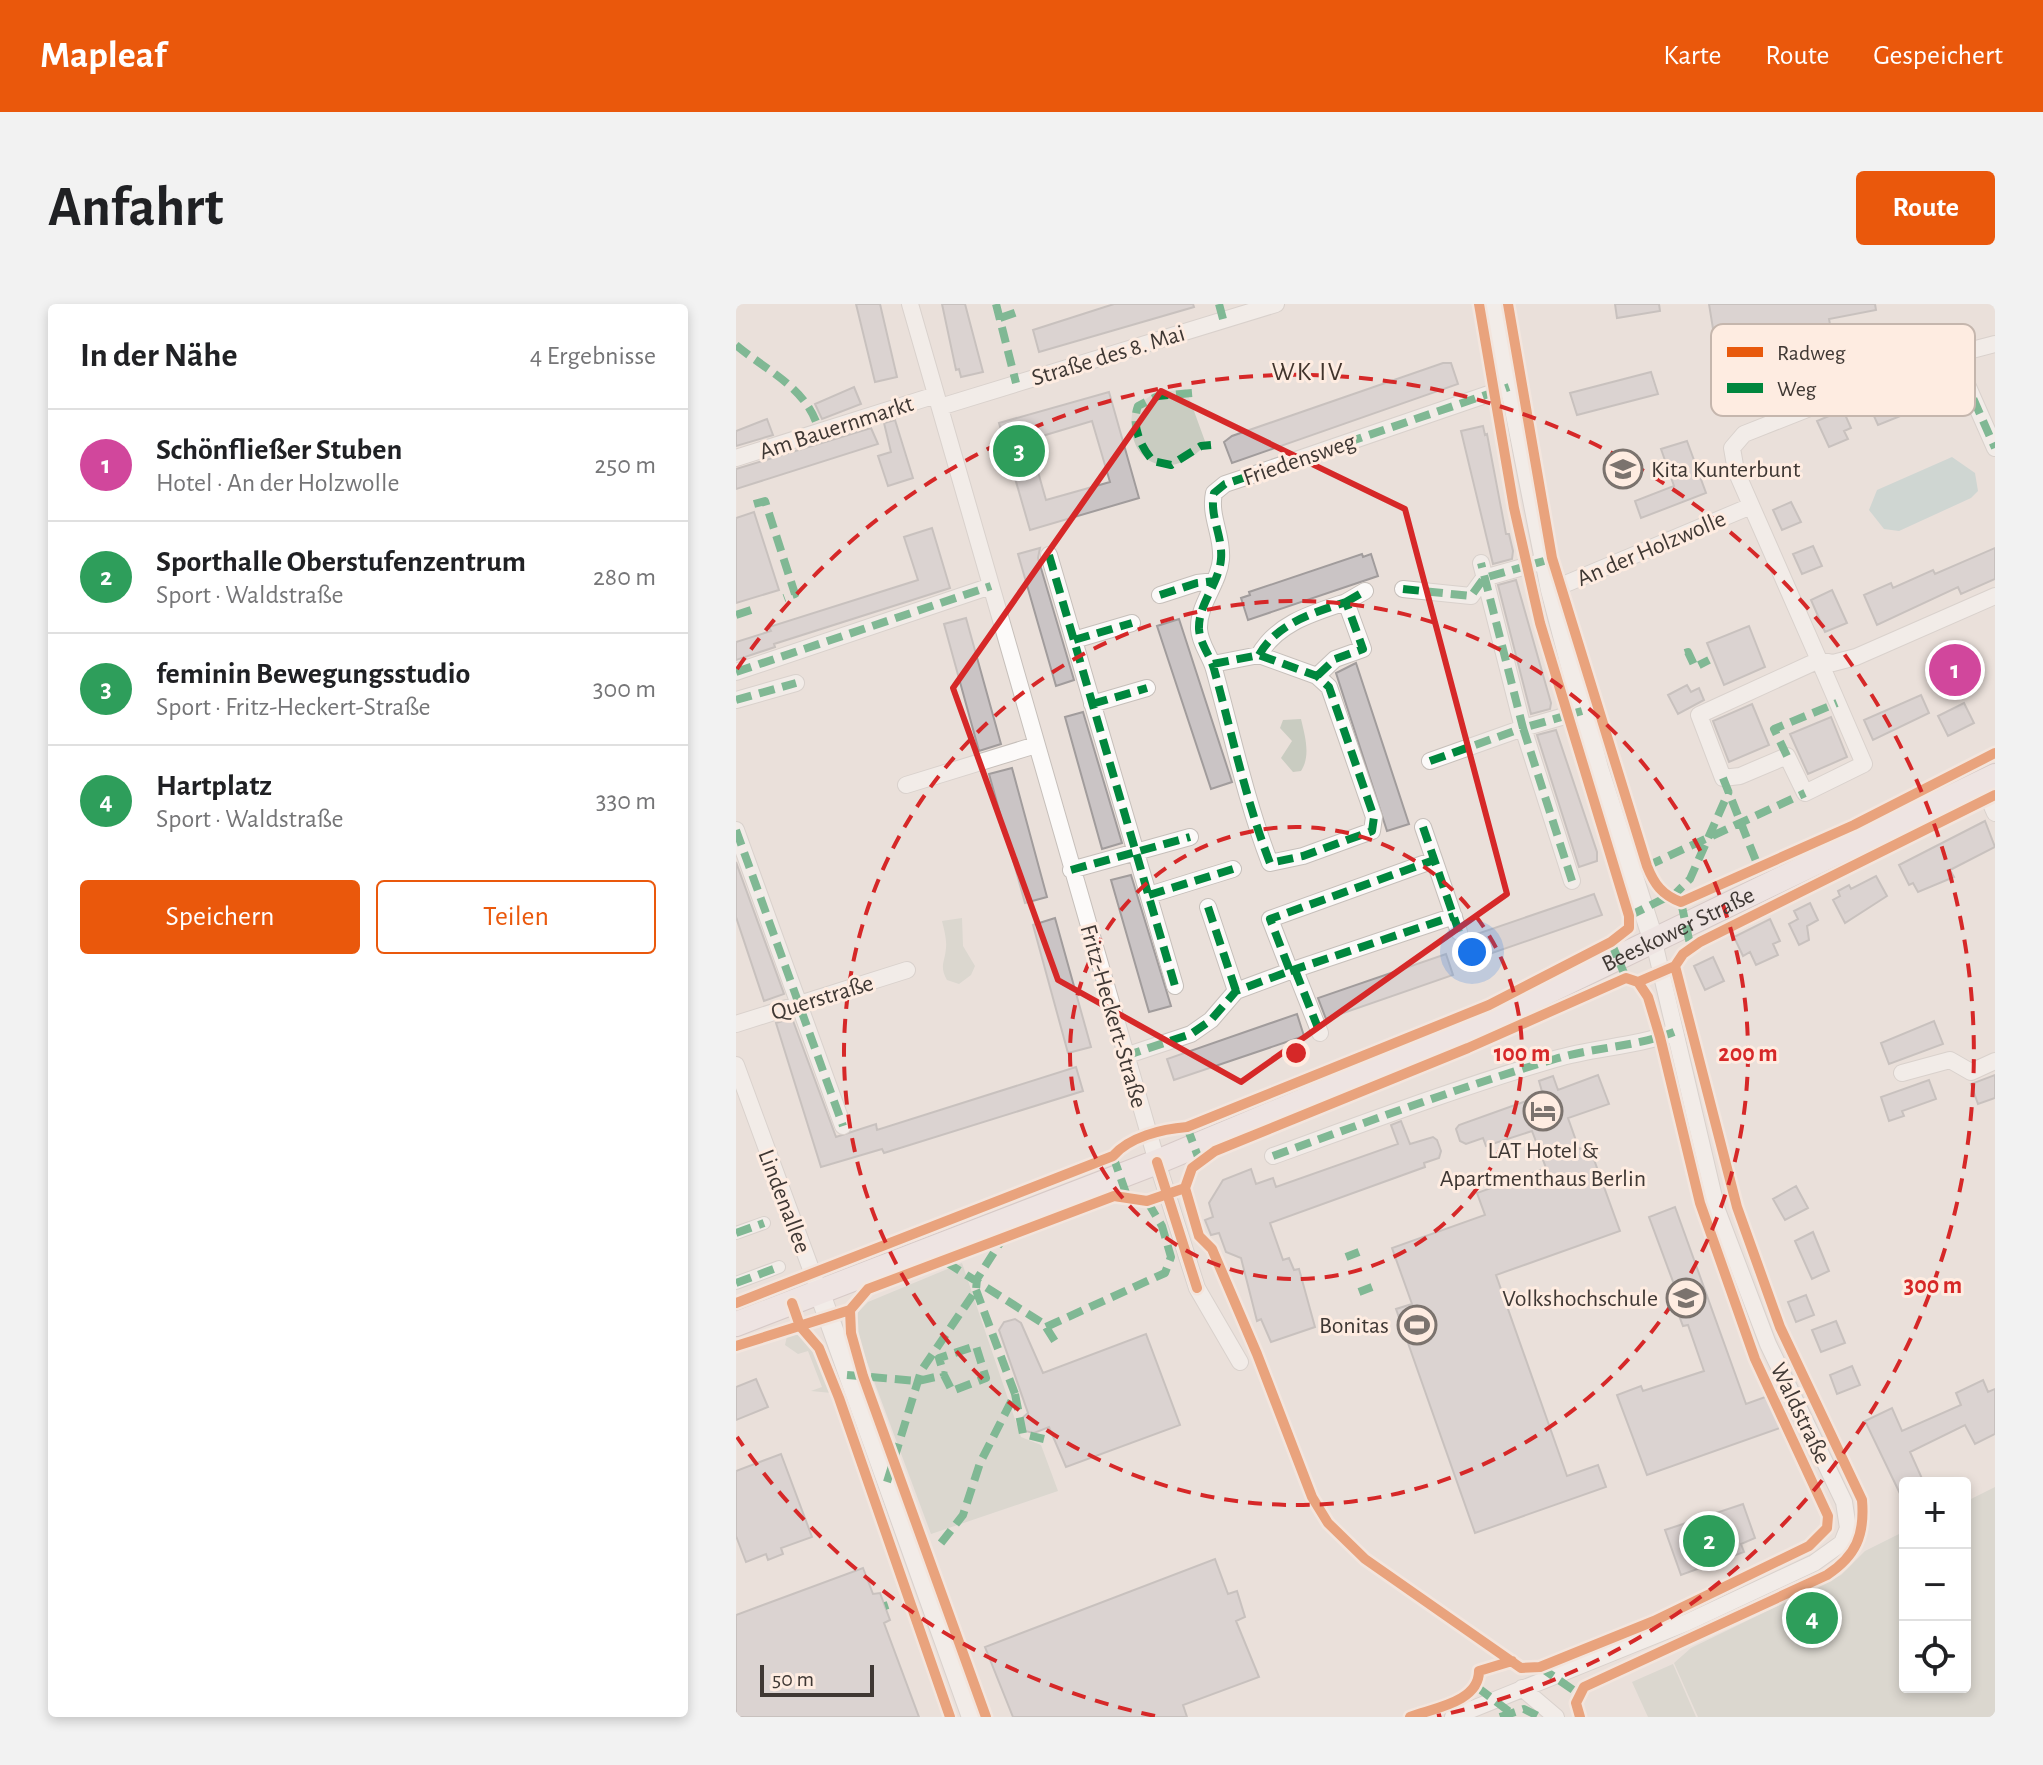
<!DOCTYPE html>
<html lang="de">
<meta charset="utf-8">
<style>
:root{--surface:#fff;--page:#f2f2f2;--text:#202124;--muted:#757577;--line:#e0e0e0;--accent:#ea580c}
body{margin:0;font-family:"Alegreya Sans",sans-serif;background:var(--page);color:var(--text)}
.controls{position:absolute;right:24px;bottom:24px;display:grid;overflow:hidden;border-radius:8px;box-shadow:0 4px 12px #0003}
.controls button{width:72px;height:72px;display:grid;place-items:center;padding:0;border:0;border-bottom:2px solid var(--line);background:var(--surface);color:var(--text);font:40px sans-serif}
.scale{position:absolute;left:24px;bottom:20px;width:114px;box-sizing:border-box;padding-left:8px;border:4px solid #3f3834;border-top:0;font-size:22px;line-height:28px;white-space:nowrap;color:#3f3834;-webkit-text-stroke:6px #feece1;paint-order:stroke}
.you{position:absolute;left:736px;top:648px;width:28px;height:28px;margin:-20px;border:6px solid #fff;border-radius:50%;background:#1a73e8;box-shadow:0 0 0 12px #1a73e833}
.badge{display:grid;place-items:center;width:52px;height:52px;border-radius:50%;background:var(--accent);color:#fff;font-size:26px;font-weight:700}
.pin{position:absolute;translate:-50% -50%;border:4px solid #fff;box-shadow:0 2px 8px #0006}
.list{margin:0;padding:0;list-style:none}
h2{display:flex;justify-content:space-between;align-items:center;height:104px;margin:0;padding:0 32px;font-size:34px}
h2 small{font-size:26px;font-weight:400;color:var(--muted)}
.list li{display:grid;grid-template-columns:52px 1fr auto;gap:24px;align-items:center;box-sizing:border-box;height:112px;padding:0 32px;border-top:2px solid var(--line)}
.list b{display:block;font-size:30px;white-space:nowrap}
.list p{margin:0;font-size:26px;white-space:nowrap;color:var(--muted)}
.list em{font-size:26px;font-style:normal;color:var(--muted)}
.actions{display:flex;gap:16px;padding:24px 32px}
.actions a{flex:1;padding:18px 0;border:2px solid var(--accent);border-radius:8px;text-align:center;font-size:28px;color:var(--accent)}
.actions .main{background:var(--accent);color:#fff}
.icon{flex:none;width:44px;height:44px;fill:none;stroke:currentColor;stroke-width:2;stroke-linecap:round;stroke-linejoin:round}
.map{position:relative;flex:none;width:1259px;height:1413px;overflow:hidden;border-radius:8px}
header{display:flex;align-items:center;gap:48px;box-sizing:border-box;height:112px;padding:0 40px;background:var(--accent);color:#fff}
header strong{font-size:38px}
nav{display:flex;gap:44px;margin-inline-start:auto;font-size:28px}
.intro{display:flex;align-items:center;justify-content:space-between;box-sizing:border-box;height:192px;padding:0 48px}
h1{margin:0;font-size:56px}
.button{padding:20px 36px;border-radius:8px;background:var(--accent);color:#fff;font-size:28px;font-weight:700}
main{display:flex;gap:48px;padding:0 48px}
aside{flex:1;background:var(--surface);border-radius:8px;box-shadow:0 4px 12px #0003}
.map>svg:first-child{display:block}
.green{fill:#c9ccc1}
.water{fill:#b0c9c8}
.building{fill:#cac4c5;stroke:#a19c9c;stroke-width:2;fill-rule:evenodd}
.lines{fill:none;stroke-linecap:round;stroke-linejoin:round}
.pedestrian-casing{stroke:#c6bfba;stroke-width:14}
.minor-casing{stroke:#c6bfba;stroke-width:18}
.tertiary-casing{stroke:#c6bfba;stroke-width:22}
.primary-casing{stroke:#c1aeaf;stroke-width:26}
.pedestrian{stroke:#fcfaf9;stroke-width:12}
.minor{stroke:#fcfaf9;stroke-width:16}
.tertiary{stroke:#fcfaf9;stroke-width:20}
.primary{stroke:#f3e9eb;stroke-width:24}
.quiet{stroke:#00873e;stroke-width:8;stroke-dasharray:16 8;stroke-linecap:butt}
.cycleway-casing{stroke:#feece1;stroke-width:15}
.cycleway{stroke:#e8590c;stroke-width:10}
.marked{fill:none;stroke:#d62828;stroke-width:6;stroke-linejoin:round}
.ring{fill:none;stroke:#d62828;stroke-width:4;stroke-dasharray:14 10}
.labels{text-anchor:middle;stroke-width:6;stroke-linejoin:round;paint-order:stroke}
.street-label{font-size:24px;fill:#3f3834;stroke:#feece1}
.poi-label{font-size:24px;fill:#3f3834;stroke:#feece1;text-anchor:end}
.neighbourhood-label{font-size:26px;letter-spacing:2px;fill:#41342c;stroke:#feece1}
.key{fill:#feece1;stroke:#c5b6ad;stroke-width:2}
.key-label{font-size:22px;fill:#3f3834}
.centre{fill:#d62828;stroke:#feece1;stroke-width:4}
.ring-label{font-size:24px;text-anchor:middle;font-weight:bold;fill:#d62828;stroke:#feece1;stroke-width:6;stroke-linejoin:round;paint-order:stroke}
</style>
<header>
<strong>Mapleaf</strong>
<nav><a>Karte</a><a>Route</a><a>Gespeichert</a></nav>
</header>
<div class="intro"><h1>Anfahrt</h1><a class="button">Route</a></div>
<main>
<aside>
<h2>In der Nähe<small>4 Ergebnisse</small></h2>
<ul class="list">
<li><span class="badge" style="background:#d1479c">1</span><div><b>Schönfließer Stuben</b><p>Hotel · An der Holzwolle</p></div><em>250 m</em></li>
<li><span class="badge" style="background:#2e9e5b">2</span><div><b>Sporthalle Oberstufenzentrum</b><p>Sport · Waldstraße</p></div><em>280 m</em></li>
<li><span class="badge" style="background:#2e9e5b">3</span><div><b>feminin Bewegungsstudio</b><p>Sport · Fritz-Heckert-Straße</p></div><em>300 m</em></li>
<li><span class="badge" style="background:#2e9e5b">4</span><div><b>Hartplatz</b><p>Sport · Waldstraße</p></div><em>330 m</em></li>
</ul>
<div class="actions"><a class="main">Speichern</a><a>Teilen</a></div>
</aside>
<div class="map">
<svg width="1259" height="1413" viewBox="0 0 1259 1413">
<rect width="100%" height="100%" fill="#eae0da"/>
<path class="green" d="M450 85 470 140C432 183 386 156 397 105L418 89Z
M565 415C569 432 575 452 565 467L557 468 545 454 556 437 544 424 547 416Z
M226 614 227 642 239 662 235 671 223 680 211 676C203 662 209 658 210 644 211 636 208 625 206 617Z
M226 959 285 1133 305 1141 322 1187 195 1230 119 1026 122 1008 132 998Z
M52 1028C83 1033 86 1065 96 1089L75 1087 86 1083 72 1047 62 1050 49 1041Z
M1259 1183V1413H962L938 1359 955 1344 1105 1271 1129 1247 1169 1227V1383H1229V1198Z
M937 1360 960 1413H912L896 1378Z"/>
<path class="water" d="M1216 153 1239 169 1242 187 1235 194 1163 227 1148 225 1133 206 1141 186Z"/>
<path class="building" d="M120 0H144L161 73 139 78Z
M206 0H229L247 68 225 73 223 65 220 66Z
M378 0H457L458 3 303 48 297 26Z
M879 0H923L924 7 881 14Z
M973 0H1139L1140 6 1093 15 1099 47 1032 60 1026 29 979 37Z
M707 59H715L722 80 496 159 488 138 496 132Z
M915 68 922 90 841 111 834 89Z
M118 83 125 100 86 115 79 100Z
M373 88 403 194 294 226 263 119ZM356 117 374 178 310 196 293 136Z
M1158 92 1167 111 1142 121 1133 101Z
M1107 106 1115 124 1108 127 1112 135 1093 143 1081 117Z
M31 115 37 131 0 142V127Z
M159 116 177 174 152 182 142 152 155 148 148 119Z
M747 122 749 131 751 130 770 230H773L777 247 776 255 757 260 725 127Z
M135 124 142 140 0 185V165Z
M951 137 970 189 905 214 899 197 938 182 925 145Z
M1055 198 1065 218 1046 226 1037 206Z
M18 208 43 286 0 299V214Z
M196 224 214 284 38 340 39 343 0 356V338L35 327 33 323 182 276 168 233Z
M1077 242 1086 262 1066 270 1057 250Z
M304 244 302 254 338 376 320 382 282 250Z
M1259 244V275L1225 290 1222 283 1141 321 1128 291 1155 279 1157 284 1197 266 1199 270Z
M626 250 627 253 635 250 642 272 512 316 505 294 514 291 513 288Z
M780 276 815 399 814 405 795 410 762 281Z
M1096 286 1111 319 1089 328 1075 296Z
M230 314 265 440 243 447 208 320Z
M443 315 496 478 475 485 421 322Z
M1013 322 1029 363 988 381 971 339Z
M1230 352 1239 371 1210 385 1201 366Z
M620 359 673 520 651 527 600 369Z
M951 381 955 388 963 384 968 396 942 410 932 391Z
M1185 391 1193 409 1137 436 1128 416Z
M1228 399 1238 419 1212 432 1202 412Z
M1016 400 1033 441 993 458 977 417Z
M347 408 386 539 366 545 329 413Z
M1095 413 1111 453 1072 470 1054 430Z
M820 426 861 548V557L843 563 801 431Z
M276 464 311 593 289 599 253 470Z
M1249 517 1259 543 1214 566 1218 573 1182 588 1177 579 1173 581 1163 561Z
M0 558 48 690 28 697 0 613Z
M395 571 435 702 413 708 375 576Z
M1140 572 1151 592 1109 619 1097 596 1104 592 1102 587 1113 581 1115 585Z
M858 590 866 611 736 656 730 637 732 633Z
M1074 599 1082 616 1071 622 1073 636 1063 641 1053 620 1062 615 1058 607Z
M319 614 355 743 332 749 297 621Z
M1034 615 1044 637 1037 640 1042 651 1020 661 1014 648 1007 652 998 633Z
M710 650 717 671 590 715 582 694Z
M977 653 988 677 969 686 958 662Z
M561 710 568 732 438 776 431 755Z
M56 714 100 833 140 820 141 826 340 763 347 787 148 849 146 845 85 863 40 719Z
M1198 717 1207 740 1153 760 1145 739Z
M862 771 873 800 832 814 843 845 853 842 884 927 760 971 831 1172 862 1161 870 1183 739 1229 660 1005 676 1000 656 944 749 911 741 889 810 864 796 827 750 842 747 834 730 840 724 837 720 825 723 821 807 791 803 777 817 772 822 786Z
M1259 771V794L1242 800 1235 780Z
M1193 776 1200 795 1166 807 1168 812 1153 817 1145 793Z
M665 817 674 840 697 833 701 836 705 847 703 854 688 859 689 863 534 919 547 956 553 954 558 966 563 965 579 1023 535 1038 525 1015 521 1017 505 954 490 948 483 929 475 931 469 916 477 913 473 899 487 876 515 865 520 880 537 874 540 883 662 840 655 821Z
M1060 882 1072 904 1049 916 1037 895Z
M939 903 1010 1100 1032 1092 1044 1124 911 1171 881 1091 905 1082 907 1087 968 1067 952 1021 947 1022 933 985 939 983 913 913Z
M1077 928 1093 967 1076 975 1059 937Z
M1070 991 1078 1011 1060 1018 1052 998Z
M279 1015 285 1019 307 1069 410 1030 444 1121 330 1163 313 1123 298 1129 289 1127 285 1115 292 1109 263 1026 268 1018Z
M1100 1017 1109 1039 1085 1048 1076 1026Z
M1116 1062 1124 1081 1101 1090 1094 1071Z
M20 1075 32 1103 0 1116V1083Z
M1247 1076 1252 1088 1259 1085V1130L1239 1140 1229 1121 1174 1148 1188 1179H1169V1200L1129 1117 1156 1104 1166 1127 1225 1101 1220 1089Z
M45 1150 76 1233 45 1244 47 1250 32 1256 30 1250 10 1258 0 1232V1167Z
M1007 1200 1019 1234 1005 1240 1008 1248 945 1271 929 1226Z
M479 1255 492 1290 501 1287 509 1313 500 1317 523 1373 447 1401 451 1413H277L249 1343Z
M127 1264 137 1290 144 1289 154 1316 148 1319 183 1413H0V1311Z"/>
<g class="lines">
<g class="pedestrian-casing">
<path id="pedestrian" d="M0 929 28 919
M0 979 43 963"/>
</g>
<g class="minor-casing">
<path id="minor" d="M174 0 421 858 461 984 504 1058
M1259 40 1190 58 1008 130 996 144 1000 167 1083 356 1097 359 1120 353 1259 292
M1218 51 1259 144
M204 103 540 0
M0 154 200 91
M313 251 439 682
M667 285 735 292 748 274 808 257
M815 286 1015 202
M424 291 461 279 479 277
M610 298 629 287
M338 336 396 319
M523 351C541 319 577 309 610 298L627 345 599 355 581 372
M1083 356 1128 460 1069 489 1051 452 1004 472 987 474 963 411Z
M477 360 523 351 581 372 593 383 638 513 636 527 567 552 534 559C510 497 496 430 478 365 474 351 464 340 463 325 462 300 483 280 485 255 487 232 473 212 478 189L489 180 519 170 773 83
M0 368 255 282
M0 396 60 379
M356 400 411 384
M694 457 787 424 745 259
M1246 479 1259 509
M170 481 300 441
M687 523 723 628
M0 526 107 822
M335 566 454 533
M836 577 787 424 846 407
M413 591 497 565
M472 603 500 687
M559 666 584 729
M554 667 718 612
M0 720 171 666
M389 752 455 730 475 716 500 687 554 667 534 615 698 556
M0 761 83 987
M1166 769 1214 756 1235 768 1259 757
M537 852C631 818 724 783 819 755 859 743 899 743 938 728
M786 1384 820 1413
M717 1413 952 1318 1078 1259 1106 1239 1112 1224 1108 1198 1032 1040 981 906 918 638"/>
</g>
<g class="tertiary-casing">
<path id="tertiary" d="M758 0 815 286 862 464 918 638
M83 987 236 1413"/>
</g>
<g class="primary-casing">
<g id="primary">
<path id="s1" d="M0 1020 421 858 703 740 1259 472"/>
</g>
</g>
<use href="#pedestrian" class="pedestrian"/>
<use href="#minor" class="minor"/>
<use href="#tertiary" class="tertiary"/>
<use href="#primary" class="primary"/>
<path class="quiet" d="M260 0 280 79
M483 0 487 15
M264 14 281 8
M0 41C32 68 72 84 83 127
M1218 51 1259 144
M456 89 422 92 402 102C395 121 404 142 417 157L435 161 465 142 475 141
M18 200 29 197 59 290 48 294
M313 251 439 682
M667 285 735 292 748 274 808 257
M424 291 461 279 479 277
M610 298 629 287
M0 311 15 306
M338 336 396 319
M949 349 952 348 959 363 973 356
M523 351C541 319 577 309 610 298L627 345 599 355 581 372
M477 360 523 351 581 372 593 383 638 513 636 527 567 552 534 559C510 497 496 430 478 365 474 351 464 340 463 325 462 300 483 280 485 255 487 232 473 212 478 189L489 180 519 170 773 83
M0 368 255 282
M0 396 60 379
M356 400 411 384
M1051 452 1038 425 1101 399
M694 457 787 424 745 259
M987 474 1022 562
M687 523 723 628
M0 526 107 822
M911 562 1069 489
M335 566 454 533
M836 577 787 424 846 407
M413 591 497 565
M935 594 954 575 993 487
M945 598 955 645
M472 603 500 687
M893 612 931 593
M875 638 890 674
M559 666 584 729
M554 667 718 612
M389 752 455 730 475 716 500 687 554 667 534 615 698 556
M451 823 464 858
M377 852 391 892
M537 852C631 818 724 783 819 755 859 743 899 743 938 728
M0 929 28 919
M610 953 623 948
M210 958 308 1020 320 1039
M0 979 43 963
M623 988 636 983
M310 1023 429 969 435 953 426 922 411 897
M111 1071 182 1077 208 1071 216 1087 250 1074 240 1042 203 1054 208 1071
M279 1090 287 1130 308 1135
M151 1178 185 1067 240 986 241 975 266 936
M205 1239 227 1211 244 1159 279 1090 240 986
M149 1302 152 1301
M804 1363 843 1390
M741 1383 775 1409
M764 1413 788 1405 804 1413"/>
<g class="cycleway-casing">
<path id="cycleway" d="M772 0 816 254 911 562C918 580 926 591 945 598L1118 521 1259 449
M421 858 461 984
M449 884 463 932 476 945 521 1050 576 1193 592 1219 629 1255 785 1364 804 1363 918 1317 1073 1242 1091 1224 1092 1212 1019 1055 964 899 924 733 912 693 902 678
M0 999 377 852C393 833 426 825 451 823L753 701 875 638 893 624V612L804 319 778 204 743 0
M56 999 64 1022 83 1044 103 1094 214 1413
M114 1006 115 1029 127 1072 250 1413
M0 1042 114 1006 132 985 378 892 411 897 449 884 456 864 479 847 732 744 890 674 902 678 939 662 947 650 964 638 1259 491
M674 1413C698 1404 743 1398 743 1367L776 1357
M844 1413 840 1399 848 1383 1091 1271C1120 1252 1129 1231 1126 1196L1044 1023 1001 903 939 662"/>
</g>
<use href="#cycleway" class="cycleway"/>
</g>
<path d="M0 0H1259V1413H0ZM425 87 669 205 771 590 505 778 322 676 217 384Z" fill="#eae0da" fill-opacity=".55" fill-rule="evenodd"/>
<path class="marked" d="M425 87 669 205 771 590 505 778 322 676 217 384Z"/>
<g class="ring">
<circle cx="560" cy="749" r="226"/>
<circle cx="560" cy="749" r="452"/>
<path d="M419 1412A678 678 0 0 1 1 1133M1 365A678 678 0 1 1 701 1412"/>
</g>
<defs>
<g id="school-ring" transform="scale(2)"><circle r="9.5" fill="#feece1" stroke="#7b736e" stroke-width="1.5"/><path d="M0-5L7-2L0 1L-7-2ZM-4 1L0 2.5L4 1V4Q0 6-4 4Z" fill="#7b736e"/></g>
<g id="hotel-ring" transform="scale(2)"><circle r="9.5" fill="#feece1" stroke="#7b736e" stroke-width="1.5"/><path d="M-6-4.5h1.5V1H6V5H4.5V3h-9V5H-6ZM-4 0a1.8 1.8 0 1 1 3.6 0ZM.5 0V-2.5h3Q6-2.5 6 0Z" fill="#7b736e"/></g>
<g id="university-ring" transform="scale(2)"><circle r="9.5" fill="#feece1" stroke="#7b736e" stroke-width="1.5"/><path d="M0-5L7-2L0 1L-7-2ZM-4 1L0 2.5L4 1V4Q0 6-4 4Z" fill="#7b736e"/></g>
<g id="stadium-ring" transform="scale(2)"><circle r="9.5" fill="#feece1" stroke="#7b736e" stroke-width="1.5"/><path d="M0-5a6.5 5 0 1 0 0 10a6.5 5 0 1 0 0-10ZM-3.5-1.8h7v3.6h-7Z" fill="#7b736e"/></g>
</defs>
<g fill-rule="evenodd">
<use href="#school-ring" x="887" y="165"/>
<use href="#hotel-ring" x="807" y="807"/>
<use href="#university-ring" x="950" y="994"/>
<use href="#stadium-ring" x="681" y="1021"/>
</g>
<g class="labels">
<g class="street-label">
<text transform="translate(372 51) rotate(-17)" y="8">Straße des 8. Mai</text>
<text transform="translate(100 123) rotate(-18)" y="8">Am Bauernmarkt</text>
<text transform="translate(563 155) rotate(-19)" y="8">Friedensweg</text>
<text transform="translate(915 244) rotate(-23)" y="8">An der Holzwolle</text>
<text dy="8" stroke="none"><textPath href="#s1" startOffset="1022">Beeskower Straße</textPath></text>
<text transform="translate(86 693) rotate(-17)" y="8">Querstraße</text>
<text transform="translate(378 712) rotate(74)" y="8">Fritz-Heckert-Straße</text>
<text transform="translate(49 897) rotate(69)" y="8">Lindenallee</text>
<text transform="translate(1065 1109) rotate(64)" y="8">Waldstraße</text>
</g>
<g class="poi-label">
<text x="915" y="173" text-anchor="start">Kita Kunterbunt</text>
<text x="807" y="854" text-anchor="middle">LAT Hotel &amp;<tspan x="807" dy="28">Apartmenthaus Berlin</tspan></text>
<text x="922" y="1002">Volkshochschule</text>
<text x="653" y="1029">Bonitas</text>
</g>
<g class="neighbourhood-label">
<text x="572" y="76">WK IV</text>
</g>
</g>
<rect x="975" y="20" width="264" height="92" rx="12" class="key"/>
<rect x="991" y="43" width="36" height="10" fill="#e8590c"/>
<rect x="991" y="79" width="36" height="10" fill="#00873e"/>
<g class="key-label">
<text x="1041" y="56">Radweg</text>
<text x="1041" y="92">Weg</text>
</g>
<circle cx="560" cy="749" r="12" class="centre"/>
<g class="ring-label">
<text x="786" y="757">100 m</text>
<text x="1012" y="757">200 m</text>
<text x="1197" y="989">300 m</text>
</g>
</svg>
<div class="controls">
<button>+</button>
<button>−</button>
<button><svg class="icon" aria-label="locate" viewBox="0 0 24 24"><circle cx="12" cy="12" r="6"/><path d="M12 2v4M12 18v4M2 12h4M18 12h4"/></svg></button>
</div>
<div class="scale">50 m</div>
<div class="you"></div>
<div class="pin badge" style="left:1219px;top:366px;background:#d1479c">1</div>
<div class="pin badge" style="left:973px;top:1237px;background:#2e9e5b">2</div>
<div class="pin badge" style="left:283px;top:147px;background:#2e9e5b">3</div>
<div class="pin badge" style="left:1076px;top:1314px;background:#2e9e5b">4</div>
</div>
</main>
